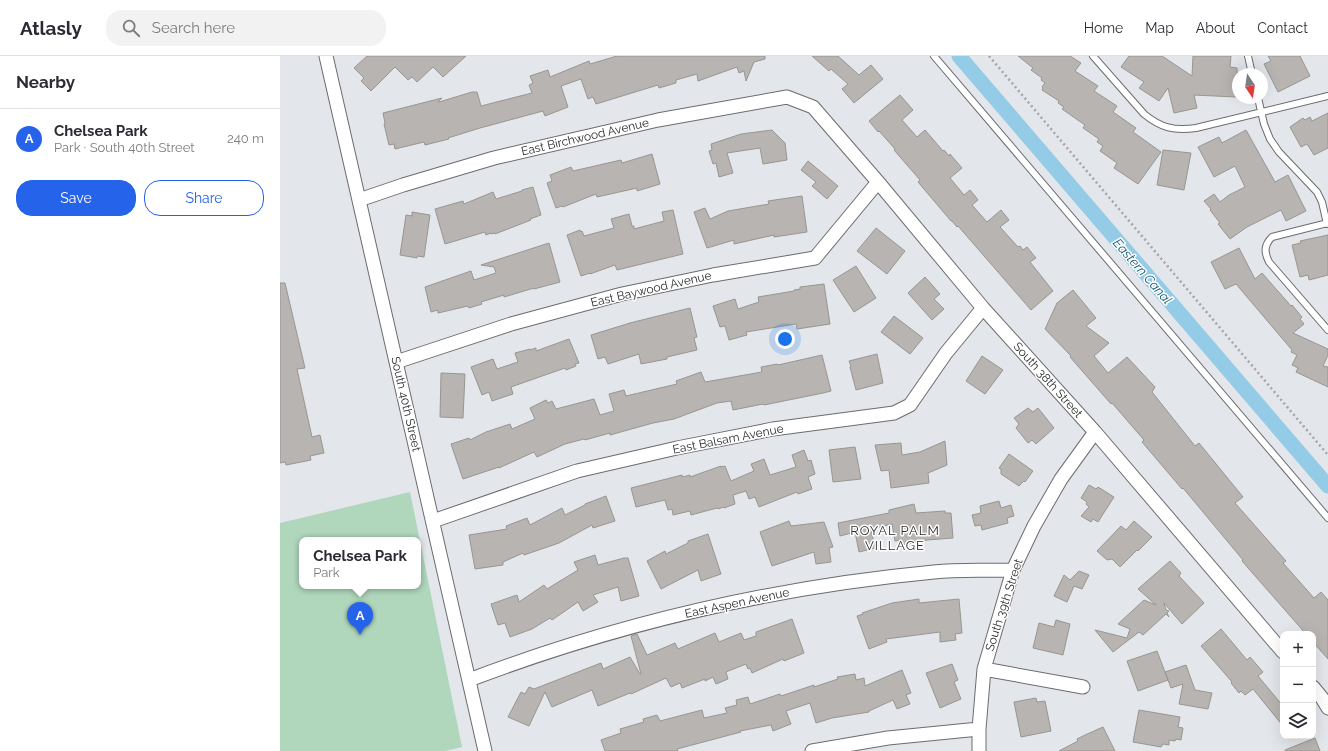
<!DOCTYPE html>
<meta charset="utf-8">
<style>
:root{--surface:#fff;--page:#f2f2f3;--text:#2b2b33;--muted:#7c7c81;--line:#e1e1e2;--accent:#2563eb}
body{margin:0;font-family:Raleway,sans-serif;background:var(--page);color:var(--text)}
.controls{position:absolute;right:12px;bottom:12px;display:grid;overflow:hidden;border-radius:8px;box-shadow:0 4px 16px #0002}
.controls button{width:36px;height:36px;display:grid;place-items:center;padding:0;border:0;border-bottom:1px solid var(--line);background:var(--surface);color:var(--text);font:20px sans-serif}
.compass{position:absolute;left:952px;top:12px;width:36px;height:36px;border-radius:50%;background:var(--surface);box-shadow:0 4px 16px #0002;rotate:167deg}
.you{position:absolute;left:505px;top:283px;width:14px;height:14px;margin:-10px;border:3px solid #fff;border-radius:50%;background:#1a73e8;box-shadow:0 0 0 6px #1a73e833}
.badge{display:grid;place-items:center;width:26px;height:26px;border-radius:50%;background:var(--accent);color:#fff;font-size:13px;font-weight:700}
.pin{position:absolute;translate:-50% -33px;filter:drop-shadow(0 1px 2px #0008)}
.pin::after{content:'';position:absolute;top:21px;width:14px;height:12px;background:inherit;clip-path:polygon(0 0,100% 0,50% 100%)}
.popup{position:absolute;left:19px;top:481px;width:122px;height:52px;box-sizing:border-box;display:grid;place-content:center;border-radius:8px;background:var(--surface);filter:drop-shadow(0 1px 3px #0005);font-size:13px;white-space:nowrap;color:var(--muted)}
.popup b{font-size:15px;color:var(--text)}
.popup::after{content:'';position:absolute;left:50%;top:100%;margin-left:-8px;border:8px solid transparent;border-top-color:var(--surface)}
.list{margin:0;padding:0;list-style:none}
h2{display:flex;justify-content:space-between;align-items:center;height:52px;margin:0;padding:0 16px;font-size:17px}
h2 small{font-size:13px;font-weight:400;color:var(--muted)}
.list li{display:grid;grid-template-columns:26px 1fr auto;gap:12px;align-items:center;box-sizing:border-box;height:60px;padding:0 16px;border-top:1px solid var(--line)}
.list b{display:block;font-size:15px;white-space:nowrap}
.list p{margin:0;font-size:13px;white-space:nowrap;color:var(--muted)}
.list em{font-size:13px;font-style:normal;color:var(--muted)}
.actions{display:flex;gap:8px;padding:12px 16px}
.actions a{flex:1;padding:9px 0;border:1px solid var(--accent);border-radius:16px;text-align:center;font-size:14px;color:var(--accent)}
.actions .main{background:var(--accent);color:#fff}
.icon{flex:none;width:22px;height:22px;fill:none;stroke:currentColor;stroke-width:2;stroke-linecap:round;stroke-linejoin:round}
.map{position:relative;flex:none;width:1048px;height:695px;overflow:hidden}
header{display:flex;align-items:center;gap:24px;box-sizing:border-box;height:56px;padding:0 20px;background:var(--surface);border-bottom:1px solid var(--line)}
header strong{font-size:19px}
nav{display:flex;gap:22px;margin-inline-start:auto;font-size:14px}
.search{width:280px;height:36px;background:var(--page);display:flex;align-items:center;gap:10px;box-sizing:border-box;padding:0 14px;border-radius:16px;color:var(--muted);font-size:15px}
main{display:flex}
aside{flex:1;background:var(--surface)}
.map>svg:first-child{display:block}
.green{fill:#b0d6bc;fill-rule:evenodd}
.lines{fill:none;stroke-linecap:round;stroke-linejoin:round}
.canal{stroke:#94cbe6;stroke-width:15}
.building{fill:#b7b4b1;stroke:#989692}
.service-casing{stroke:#6a6c70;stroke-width:8}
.minor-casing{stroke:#6a6c70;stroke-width:15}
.path{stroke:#a3a5a8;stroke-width:2.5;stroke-dasharray:2 3;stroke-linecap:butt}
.service{stroke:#fff;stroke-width:6}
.minor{stroke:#fff;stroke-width:13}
.labels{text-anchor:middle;stroke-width:3;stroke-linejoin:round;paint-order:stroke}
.street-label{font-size:12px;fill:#2c2d2e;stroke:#fff}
.water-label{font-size:13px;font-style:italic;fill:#125772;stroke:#fff}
.neighbourhood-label{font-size:13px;letter-spacing:1px;fill:#2c2d2e;stroke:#fff}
</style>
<header>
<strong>Atlasly</strong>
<div class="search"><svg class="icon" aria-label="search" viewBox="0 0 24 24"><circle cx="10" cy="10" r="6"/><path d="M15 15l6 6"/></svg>Search here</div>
<nav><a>Home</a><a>Map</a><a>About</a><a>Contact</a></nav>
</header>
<main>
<aside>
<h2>Nearby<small></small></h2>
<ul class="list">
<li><span class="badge">A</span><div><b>Chelsea Park</b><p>Park · South 40th Street</p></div><em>240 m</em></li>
</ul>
<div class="actions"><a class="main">Save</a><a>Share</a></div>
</aside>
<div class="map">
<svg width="1048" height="695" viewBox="0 0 1048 695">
<rect width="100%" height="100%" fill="#e3e6ea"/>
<path class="green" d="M130 436 182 691 165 695H0V467ZM22 484H138V530H22Z"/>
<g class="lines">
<path class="canal" d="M679 0 1048 430"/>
</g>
<path class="building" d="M87 0H186L163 21 153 11 137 26 132 21 128 24 115 11 91 35 81 25 84 22 74 12Z
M337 0H485V3L474 6 466 25 464 15 459 17 457 11 418 25 417 18 396 24V27L379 32 378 29 316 48 313 41 308 43 301 23 281 30 288 51 265 60 263 55 200 72 168 82 169 83 145 89 144 86 115 93 114 88 109 89 104 68 105 67 103 57 162 42 158 46H159L192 36H197L201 50 252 37 249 29 253 27 250 20 268 14 270 21 309 5 310 8Z
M532 0H558L579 19 591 9 603 23 574 47 562 33 568 28 551 13 549 15Z
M738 0H790L801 7 795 15 818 30 814 35 837 50 833 56 856 72 853 76 881 96 858 128 834 112 837 107 820 95 823 90 817 86 819 83 803 72 805 69 782 53 784 51 778 47 779 45 762 34 763 32 762 31 765 27 761 24 762 22 751 14 753 12Z
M849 0H882L912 20 913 0H951L950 11 957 12 958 34H956V41L914 39 917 52 894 57 888 32 879 45 859 32 864 26 841 11Z
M988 0H1020L1030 20 998 36 984 8 991 5Z
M620 39 633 54 622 64 637 81 645 74 663 95 664 94 669 100 670 98 682 112 670 122 684 139 690 134 695 140 698 144 692 149 707 166 721 154 729 164 720 171 738 191 740 190 743 194 747 191 756 202 750 206 773 235 751 254 678 170 677 171 672 165H671L638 126 640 124 614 94 615 93 599 75 598 76 589 65Z
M1048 57V92L1034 99 1027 88 1021 91 1010 71 1023 62 1025 64 1030 61 1032 65Z
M492 74 505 87 507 104 483 108 480 92 447 97 453 117 439 121 436 107 433 108 429 95 432 94 431 88 461 78Z
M966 74 995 126 1008 119 1026 155 1006 165 1001 154 967 171 950 183 938 168 940 167 930 154 931 153 924 145 934 138 940 146 949 139 965 131 955 110 934 121 918 91 939 81 942 87Z
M883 94 911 97 904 134 877 129Z
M372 98 380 128 357 135V132L317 141 316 138 283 151 282 150 276 152 267 127 272 125 270 119 291 111 293 115 341 104 342 107Z
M528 105 558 130 547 143 532 130 536 126 521 114Z
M253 131 261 159 250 163 251 164 215 178 214 177 211 178V177L206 179 205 176 165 188 155 153 183 145 184 148 213 136 216 143 242 135V134Z
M522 140 527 176 494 181V179L454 188V184L427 192 414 156 425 152 430 163 448 155 489 148 488 145Z
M393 154 403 198 337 214 335 209 310 218V217L301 220 287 179 300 174 301 176 302 175 304 180 334 172 331 163 349 158 352 170H354V173L384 165 382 156Z
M132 156 150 159 144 201 137 200V202L120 199 126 159 132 160Z
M596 172 625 195 607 218 577 195Z
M1048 179V219L1029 224 1028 219 1020 221 1012 189 1021 187 1020 185Z
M269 187 280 226 254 233V232L224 241V239L201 246 202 248 189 252 188 250 158 257V254L151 256 145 231 191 215 194 224 216 217 214 211 201 209Z
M959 192 975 223 982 217 1011 250 1012 249 1022 261 1020 263 1024 268 1013 277 1048 293V299L1043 310 1048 311V331L1016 316 1018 312 1012 309 1017 299 1011 296 1012 294 956 228 945 233 931 206Z
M576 210 596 242 574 256 553 224Z
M645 221 660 238 654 243 664 253 652 264 628 237Z
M0 227H5L25 312 17 313 32 381 40 379 44 397 30 400 31 404 6 409 5 406 0 407Z
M544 228 550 268 517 273 516 268 466 276 467 279 449 284 445 270 440 271 433 250 455 243 458 253 479 246 478 241 514 235V234L520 233V231Z
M793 234 816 262 806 270 829 287 814 300 828 317 847 301 875 331 872 336 915 390 919 387 963 441 955 447 1006 505 1003 507 1034 542 1041 536 1048 544V603L1033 586V578H1026L962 505 963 504 903 432 902 433 862 386 864 384 832 347 831 348 790 301 791 300 765 273 777 247Z
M410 252 417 281 414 282 417 294 387 301V303L361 308 359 298 328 308 325 301 318 303 311 279 350 267Z
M614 260 643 282 630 298 601 276Z
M289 283 299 307 295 308 296 310 286 314 285 312 231 331 233 338 212 345 209 336 202 339 191 311 213 303 217 313 238 306 235 297 250 293V294L256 292V295Z
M597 298 603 327 576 334 570 311 571 310 569 305Z
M542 299 551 335 543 337 484 349 483 348 453 354 451 345 437 347 394 363 373 367 330 379V377L305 384 304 383 285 388 257 401 254 396 219 412V411L183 423 171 388 189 382 190 384 206 376 230 368 232 373 255 363 250 352 266 344 268 347 272 345 276 353 314 343 320 359 334 355 329 338 344 334 346 340 397 328 396 325 421 316 425 326 482 316 481 311 497 308 498 309Z
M702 300 723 314 705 338 686 325Z
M161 317 185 318 183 362 160 361Z
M748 352 753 356 758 352 774 372 756 388 752 384 748 387 736 372 739 368 734 362Z
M665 385 667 409 648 417 649 427 611 432 609 414 601 415 595 389 621 387 622 399 640 396Z
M575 391 581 423 553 426 549 394Z
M524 394 528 405 531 404 535 418 528 421 532 433 518 438 517 436 479 451 475 441 469 443 466 435 453 439 455 448 444 452V451L438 453 437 452 411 459 410 455 393 459 392 453 388 454 385 444 356 451 351 432 402 419 403 421 410 419V421L441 410V411L445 410 451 425 474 415 471 408 484 403 490 419 516 411 512 399Z
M729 398 753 415 745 426 744 425 739 430 721 418V413L719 412Z
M809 429 816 433 818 431 834 441 818 466 813 463 811 466 801 460 809 451 806 448 807 446 801 442Z
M326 440 335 465 313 472 312 469 279 487 244 499 243 497 223 506V509L195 513 189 479 227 473 226 470 247 462 250 469 282 452 285 459 305 449V448Z
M719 445 721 452 731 449 734 460 727 462 728 467 702 474 701 469 695 470 692 459 701 457 700 450Z
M634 448 636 457 665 455V457H671L673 482 647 484 622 489 621 484 615 485 612 468 591 473 595 492 579 496 575 476 560 480 558 467 609 457V454Z
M509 465 511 470 544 466 553 491 549 492 551 506 536 508 534 496 492 510 480 476Z
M854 465 872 481 858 495 857 494 840 511 832 503 827 504 817 495 841 470 846 474Z
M428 478 441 518 421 525 418 514 381 533 367 505 385 495 386 498 408 487V485Z
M315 499 318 509 344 502H348L359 540 341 545 338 531 313 539 318 546 303 555 298 546 272 564 270 562 252 573 230 581 225 567 218 569 211 548 237 539 239 546 264 529 267 533 298 514 294 506Z
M890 505 901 517 899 520 924 547 902 568 884 547 886 554 889 555 887 557 889 561 886 558 863 579 859 576 833 596 815 574 847 582 850 573 838 568 864 544 876 549 858 533Z
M799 515 809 519 802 533 794 530 787 546 774 540 784 519 790 524Z
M639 543V547L679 543 682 577 675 578 676 584 660 586V576L606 583 607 586 589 593 577 560 583 558 582 557 612 547Z
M512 563 524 597 504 605 503 603 472 617 470 612 468 613 466 608 446 616 448 623 436 628 433 621 425 625V623L402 632 400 627 391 631 386 622 351 638 350 637 318 650 312 634 272 651 265 636 249 670 228 661 241 636 245 638 249 631 254 633 321 607 323 613 350 601 360 618H361L351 580 357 578 367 599 395 587 398 593 435 577 439 586 461 577 464 584 476 580V576Z
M776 564 790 568 783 599 753 592 759 567 774 571Z
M941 573 967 604 970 601 983 616 978 620 1003 650V670L973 633 965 639 961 635 959 637 951 627 952 626 921 590Z
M877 595 888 624 858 635 847 605Z
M672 608 678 624 674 626 681 643 660 652 646 617Z
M906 609 915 634 932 637 928 653 899 648 903 628 891 632 885 616Z
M622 614 631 637 626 639 630 648 617 653 613 644 589 655V656L552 662 536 667 530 647 506 655 511 668 493 675 491 669 460 675 461 676 397 693 398 695H325L321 684 341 677 340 673 364 666 363 663 377 659 380 665 422 654 424 662 447 657 445 652 457 649 456 644 468 641 470 648 500 638 501 640 534 629V631L558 623 557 621 575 618 576 624 584 622 585 630Z
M756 642 757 646 765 645 771 675 741 681 734 646Z
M859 654 900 661 898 671 903 672 901 684 896 683 895 685 889 684V689L883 688 881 691 853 686Z
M823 671 835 695H779L798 685 797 683 805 679Z
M1035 682 1040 695H1005V694Z"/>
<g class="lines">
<g class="service-casing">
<path id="service" d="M654 0 1048 462
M813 0 864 58C881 72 894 75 916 72L1048 40
M968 0 972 18
M978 42 984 68 990 83 999 96 1037 136 1042 146 1047 168
M1048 167 992 181C984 189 984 196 989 206L1048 274"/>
</g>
<g class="minor-casing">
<path id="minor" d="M46 0 205 695
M79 144 123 129 214 102 378 64 507 41 533 51 598 126 703 252 815 376 1003 596
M116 306 231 268 342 238 433 219 535 202 598 126
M153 465 297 415 397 392 493 373 614 357 630 349 666 297 703 252
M704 613 803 631
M189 624C339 567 495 531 654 516 680 513 707 515 733 514
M1033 631 1042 642 1048 652
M532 695 608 682 699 673
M699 695V673L704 613 733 514 754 470 781 423 815 376"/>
</g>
<path class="path" d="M709 0 1048 399"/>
<use href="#service" class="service"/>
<use href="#minor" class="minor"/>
</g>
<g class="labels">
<g class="street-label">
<text transform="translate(305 81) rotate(-13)" y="4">East Birchwood Avenue</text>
<text transform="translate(371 233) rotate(-13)" y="4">East Baywood Avenue</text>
<text transform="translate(768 324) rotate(48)" y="4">South 38th Street</text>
<text transform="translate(126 348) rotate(77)" y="4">South 40th Street</text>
<text transform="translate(448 383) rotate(-11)" y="4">East Balsam Avenue</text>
<text transform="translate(457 547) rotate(-12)" y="4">East Aspen Avenue</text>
<text transform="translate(724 549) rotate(-72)" y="4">South 39th Street</text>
</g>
<g class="water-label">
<text transform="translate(863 215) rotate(49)" y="5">Eastern Canal</text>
</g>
<g class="neighbourhood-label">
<text x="615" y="479">ROYAL PALM<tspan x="615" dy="15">VILLAGE</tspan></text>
</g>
</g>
</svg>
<div class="controls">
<button>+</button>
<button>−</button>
<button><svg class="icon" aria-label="layers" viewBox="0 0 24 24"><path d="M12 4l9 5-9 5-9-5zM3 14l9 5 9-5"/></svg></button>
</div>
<svg class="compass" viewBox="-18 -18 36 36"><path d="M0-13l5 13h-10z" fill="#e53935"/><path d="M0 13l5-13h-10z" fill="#7c7c81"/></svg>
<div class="you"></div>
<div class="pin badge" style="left:80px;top:579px">A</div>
<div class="popup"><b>Chelsea Park</b>Park</div>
</div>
</main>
